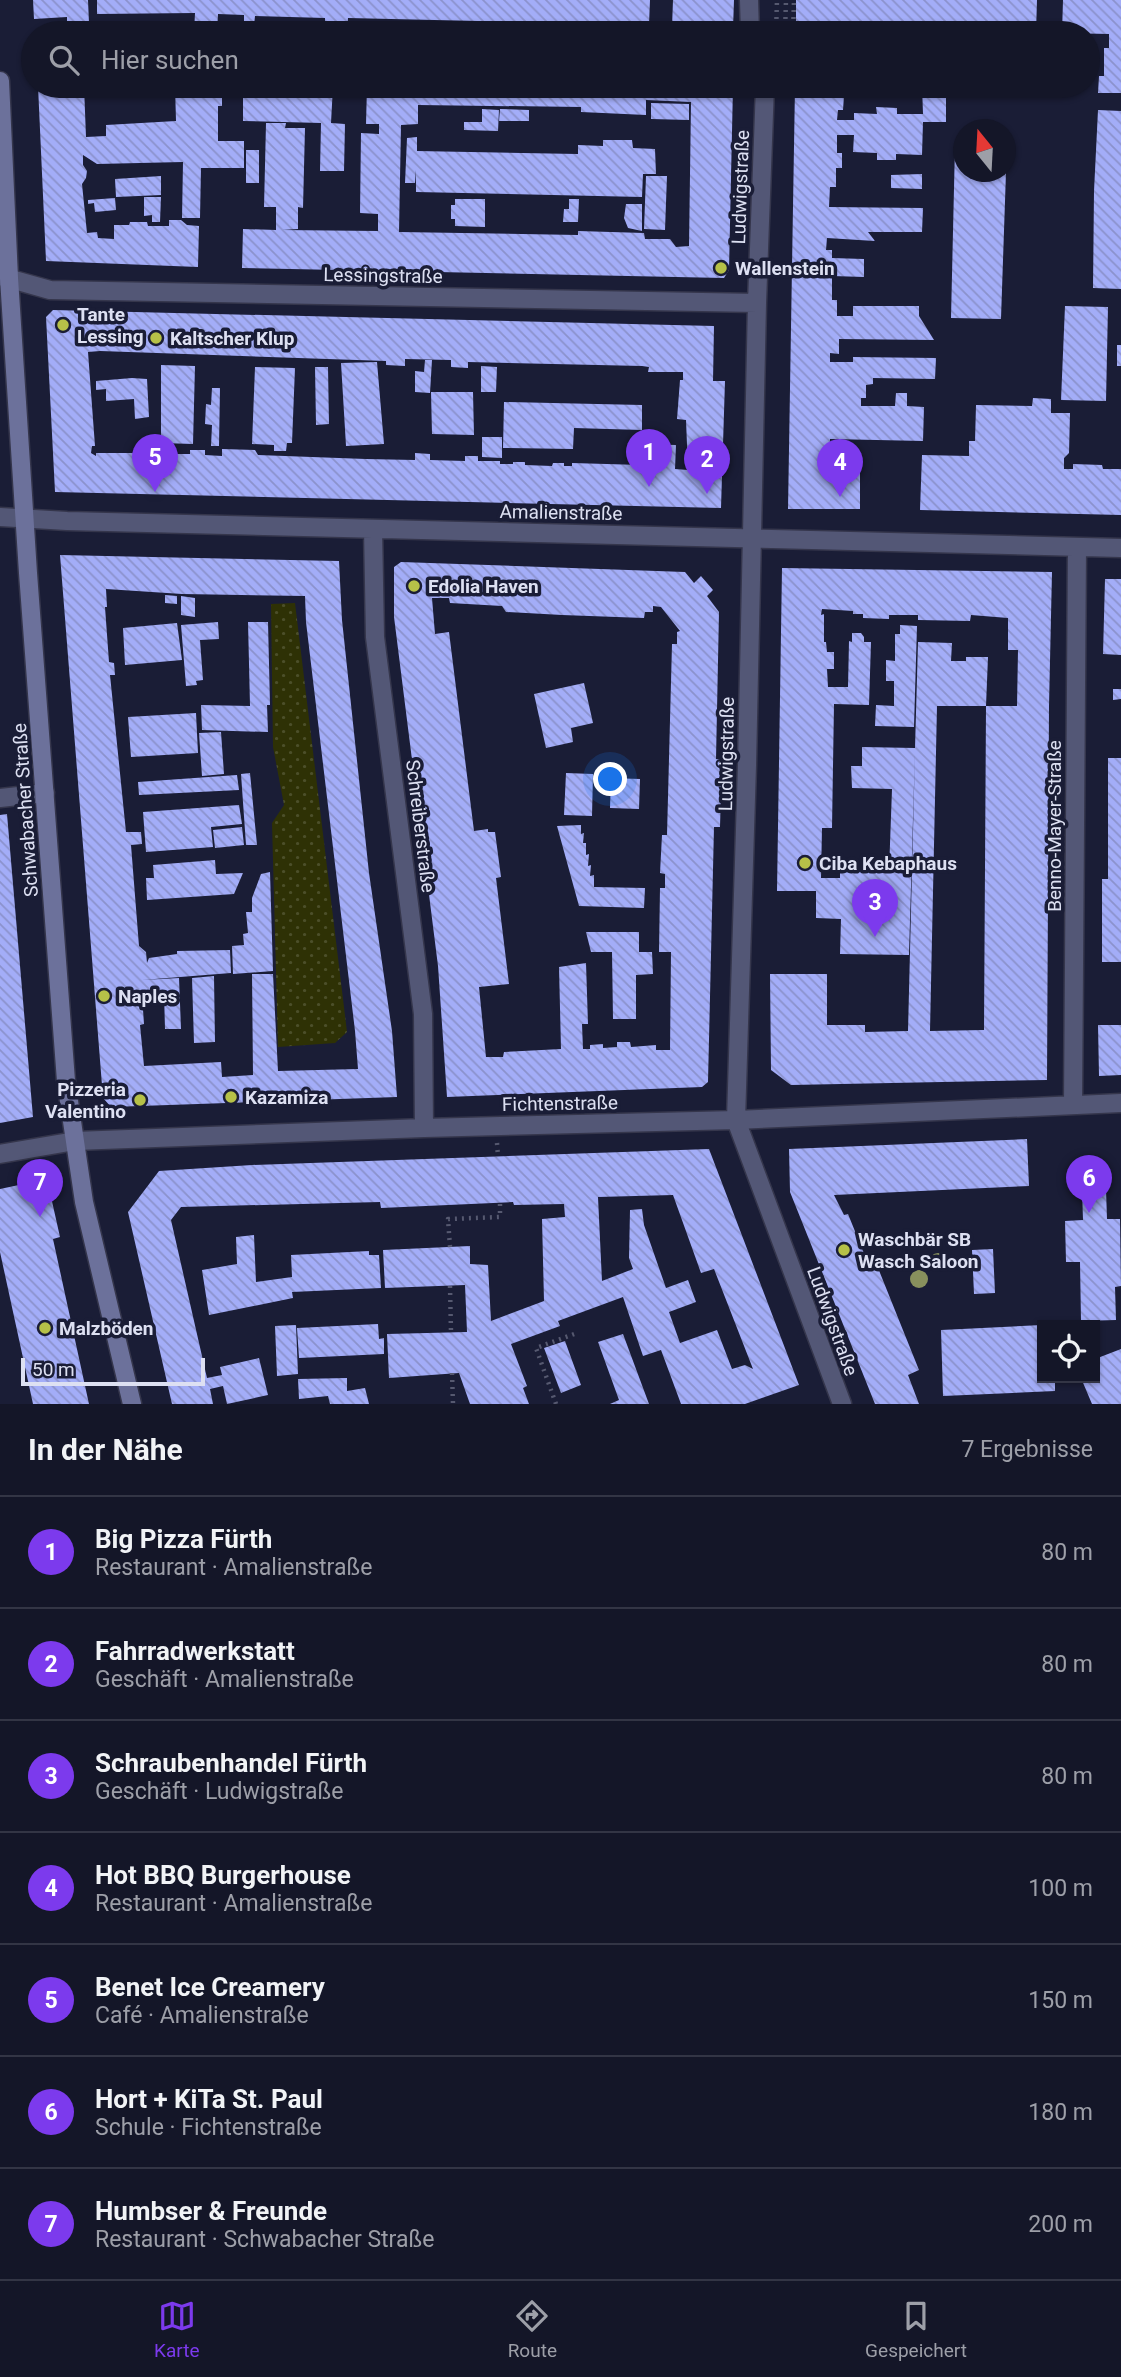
<!DOCTYPE html>
<html lang="de">
<meta charset="utf-8">
<style>
:root{--surface:#141628;--page:#212334;--text:#f1f3f6;--muted:#9d9fa8;--line:#333545;--accent:#7c3aed}
body{margin:0;font-family:Roboto,sans-serif;background:var(--page);color:var(--text)}
.controls{position:absolute;right:21px;bottom:21px;display:grid;overflow:hidden;border-radius:0px;box-shadow:0 2px 5px #0004}
.controls button{width:63px;height:63px;display:grid;place-items:center;padding:0;border:0;border-bottom:2px solid var(--line);background:var(--surface);color:var(--text);font:35px sans-serif}
.compass{position:absolute;left:953px;top:119px;width:63px;height:63px;border-radius:50%;background:var(--surface);box-shadow:0 2px 5px #0004;rotate:342deg}
.scale{position:absolute;left:21px;bottom:18px;width:184px;box-sizing:border-box;padding-left:7px;border:4px solid #dde0f2;border-top:0;font-size:19px;line-height:24px;white-space:nowrap;color:#dde0f2;-webkit-text-stroke:5px #1a1d36;paint-order:stroke}
.you{position:absolute;left:611px;top:780px;width:24px;height:24px;margin:-18px;border:5px solid #fff;border-radius:50%;background:#1a73e8;box-shadow:0 0 0 10px #1a73e833}
.badge{display:grid;place-items:center;width:46px;height:46px;border-radius:50%;background:var(--accent);color:#fff;font-size:23px;font-weight:700}
.pin{position:absolute;translate:-50% -58px;filter:drop-shadow(0 2px 4px #0008)}
.pin::after{content:'';position:absolute;top:37px;width:24px;height:21px;background:inherit;clip-path:polygon(0 0,100% 0,50% 100%)}
.list{margin:0;padding:0;list-style:none}
h2{display:flex;justify-content:space-between;align-items:center;height:91px;margin:0;padding:0 28px;font-size:30px}
h2 small{font-size:23px;font-weight:400;color:var(--muted)}
.list li{display:grid;grid-template-columns:46px 1fr auto;gap:21px;align-items:center;box-sizing:border-box;height:112px;padding:0 28px;border-top:2px solid var(--line)}
.list b{display:block;font-size:26px;white-space:nowrap}
.list p{margin:0;font-size:23px;white-space:nowrap;color:var(--muted)}
.list em{font-size:23px;font-style:normal;color:var(--muted)}
.icon{flex:none;width:38px;height:38px;fill:none;stroke:currentColor;stroke-width:2;stroke-linecap:round;stroke-linejoin:round}
.map{position:relative;flex:none;width:1121px;height:1404px;overflow:hidden}
.search{position:absolute;background:var(--surface);box-shadow:0 2px 5px #0004;left:21px;right:21px;top:21px;height:77px;display:flex;align-items:center;gap:18px;box-sizing:border-box;padding:0 24px;border-radius:38px;color:var(--muted);font-size:26px}
.sheet{height:875px;background:var(--surface)}
nav{display:flex;justify-content:space-around;align-items:center;box-sizing:border-box;height:98px;border-top:2px solid var(--line);background:var(--surface);font-size:19px;color:var(--muted)}
nav a{display:grid;justify-items:center;gap:4px}
nav .on{color:var(--accent)}
.map>svg:first-child{display:block}
.grass{fill:url(#grass-dots)}
.building{fill:url(#building-back-hatch);fill-rule:evenodd}
.lines{fill:none;stroke-linecap:round;stroke-linejoin:round}
.minor-casing{stroke:#35364c;stroke-width:21}
.secondary-casing{stroke:#35364c;stroke-width:21}
.path{stroke:#565970;stroke-width:4.5;stroke-dasharray:2 5;stroke-linecap:butt}
.minor{stroke:#535776;stroke-width:18}
.secondary{stroke:#6c719b;stroke-width:18}
.tree{fill:#88905d}
.poi-dot{fill:#b6c148;stroke:#1a1d36;stroke-width:2.5}
.labels{text-anchor:middle;stroke-width:7;stroke-linejoin:round;paint-order:stroke}
.street-label{font-size:19px;fill:#dde0f2;stroke:#1a1d36}
.poi-label{font-size:19px;font-weight:bold;fill:#dde0f2;stroke:#1a1d36;text-anchor:start}
</style>
<div class="map">
<svg width="1121" height="1404" viewBox="0 0 1121 1404">
<defs>
<pattern id="grass-dots" width="8" height="8" patternUnits="userSpaceOnUse" patternTransform="scale(1.75)"><rect width="8" height="8" fill="#2e3105"/><path d="M2 2h.1M6 6h.1" fill="none" stroke="#4c4f2a" stroke-width="1.8" stroke-linecap="round"/></pattern>
<pattern id="building-back-hatch" width="6" height="6" patternUnits="userSpaceOnUse" patternTransform="scale(1.75)"><rect width="6" height="6" fill="#a3adf8"/><path d="M-1 5l2 2M0 0l6 6M5-1l2 2" fill="none" stroke="#8b92cc"/></pattern>
</defs>
<rect width="100%" height="100%" fill="#1a1d36"/>
<path class="grass" d="M295 603 347 1032 335 1043 278 1047 272 823 284 805 273 747 271 604Z"/>
<path class="building" d="M33 0H88L89 23 67 24V17L34 19Z
M97 0H650L649 25 348 18 347 33H325V18L255 16 254 26 261 25 262 33H244V15L218 14 217 33H194L195 13 97 14Z
M673 0H734L733 29 700 28V33H685V28L672 27Z
M796 0H1037L1036 33H912L913 27 894 29V27L874 26V22H861V33H846V25H796Z
M1063 0H1121V93H1098L1099 76H1104V48H1109V34L1062 33Z
M405 24 421 25V33H404Z
M480 24H500V33H480Z
M501 24H521L520 33H501Z
M38 86H84L86 137 106 136V125L176 121 175 86H217L222 88V106H218V141H244V168H201L200 218H182L183 162 97 164 83 155V165L87 171 86 178 82 184 87 233 97 232 98 238 114 239V225H129L130 222H147L148 226H169V220H181L187 225 199 226 198 267 46 261Z
M243 86H263L264 98H312V86H333L331 123 345 124 344 171H320L321 123 243 121Z
M367 86H383V91L402 92 403 86H733L729 270 724 278 242 268 243 229 276 230V207H264L266 123H286L285 128H305L303 208 298 207V229L282 230 378 231V214L360 213 361 133 379 134V124H366ZM646 100 691 102 689 246 676 247 670 239H645L644 233 578 231V235L399 232 401 125 418 124V105L581 107V112L646 115Z
M795 86H839L838 95 844 96 843 110H838L837 120H854V113L877 114 876 107 897 108V114H923L922 86H946V122H923L922 155 896 154V160H877V153L853 152 854 135H837V153H842V168H836V187H830L829 207 923 208 922 232H868L875 241 827 238 826 250H832V258L864 259V277L832 276V300H837V316H853V306H919V316L934 340 839 339V354L830 353V362H853V357L936 358 935 379 873 378V384L866 385V398H861V406H895L896 393H907V406L924 407 923 441 830 439 829 469H860V509H788Z
M651 103 689 104V120L651 119Z
M482 109 499 110 498 131 464 130V122H482Z
M500 109 529 110V121H499Z
M1098 110 1121 111V289L1093 288 1094 191Z
M417 137V151L578 154V145L603 146V140H632L633 148 655 149 656 174H643L642 197 416 192V170L415 183H405L407 138Z
M955 145H963V172H1006L1001 319 951 318Z
M246 150H259V183H246Z
M922 174V189L891 188V175Z
M161 176V195L116 197 115 179Z
M646 176H667L665 230 644 229Z
M144 197H161L160 222H152V215L144 216Z
M115 198 116 210 95 212 94 203 88 204V200Z
M455 199H485V227L455 226V219H451V205H455Z
M569 199H579L578 222H563L564 209H569Z
M626 204H642V231L628 228 624 218Z
M1065 306 1108 307 1106 401 1061 400Z
M53 310 714 326 713 381H725L721 508 55 492 46 317ZM100 351 386 361V365L405 366V359L451 360V367L468 368V362L642 366 649 367 648 372H683V380H680L677 419 686 420 688 470 675 469 676 445 641 444V465L572 463V466H564V463H553L552 466 525 465V462H513V464H500V461H478V456H465V461L430 460V454L415 453V460L366 459 258 455 255 450 222 449V456L205 455V450H190V454H163V450H148V453H96V456L91 453 92 446H95L88 352Z
M1117 345H1121V366H1117Z
M425 360H432L430 393 415 392V371L424 372Z
M377 362 384 444 346 446 341 363Z
M161 365 195 366 193 444 161 443Z
M481 366 497 367 496 392H481Z
M255 367 295 368 292 443H287L286 451H274V445L252 444Z
M315 367H328L329 424 316 425Z
M132 378 147 379 149 417 135 419 134 399 106 401V389L96 390V381Z
M212 388H220L219 446H211L212 425 205 424 206 404 211 405Z
M431 392H473L474 435 432 434Z
M1033 398 1051 399V413H1070L1069 453 1064 458V469H1073V464L1102 465 1103 469H1121V515L920 510 922 455 969 456V441H975L976 405 1032 406Z
M504 402 642 405V430L574 428 573 449 503 448Z
M482 437H502V458L482 457Z
M60 555 339 561 342 620 369 873 392 1031 397 1097 111 1107 103 1098ZM106 589 182 594 305 596 306 622 355 1031 358 1069 278 1071 273 974H252L253 1075 222 1077 221 1062 144 1066 140 1025 144 1024 142 995 164 993 165 1029H181L179 978 142 980 231 973 230 950 177 951V954L149 958 147 963 146 952 139 946 131 845 142 844 141 832H126L110 675H115L114 663 109 662 105 607H107Z
M401 562 685 572 694 583 701 576 713 590 707 596 719 612 716 759H722L720 827H714L708 1082 702 1087 447 1097 438 966 394 617V567ZM432 598H449L450 603 502 606 506 612 562 615 644 618 645 612H653V606L661 607 680 631 677 632V644H672L667 835H662L660 873 665 874V888H660L659 952H671L670 1050H656V1045L631 1047 630 1042H617V1047L603 1048V1044L590 1045V1049H583L582 1024H588L586 963 559 967 561 1049 504 1052 503 1057H486L479 987 509 984 496 878 501 877 495 832H488V829L474 831 449 632 435 634Z
M782 568 1052 572 1049 706 1047 1080 791 1085 771 1070 770 974H827V1025H865V1032L908 1031 915 751 909 955 840 954 841 919 816 918V891H777ZM822 609 853 611V614H863V618L889 619V615H918V620L970 621 971 615 1008 618V650H1018L1017 706H986L984 1030 930 1031 937 706H986L988 657H966V661H951L952 643 918 642 915 748 862 747V766H851L852 788 892 789 889 871 840 870V878H821L822 828H832L834 704 869 705 871 642H864V637L861 633H852V642L849 641 848 687H828L827 669H834V652H827L826 642H824V614L821 615Z
M1105 579H1121V655L1103 654Z
M165 595 177 596V604L165 603Z
M181 596 195 598V617L181 615Z
M218 622 219 639 200 640 203 680 196 681 197 685 186 686 181 625Z
M248 622H268L270 705H267L268 732 202 730 201 705 250 706Z
M177 623 182 660 125 665 123 628Z
M900 625 917 626 914 727 875 726 876 705 894 706V681H886V660L895 661V634H900Z
M584 683 593 723 571 728 573 742 546 748 534 694Z
M1113 689H1121V699L1113 700Z
M196 713 198 753 131 757 128 717Z
M221 732 224 774 202 776 199 733Z
M1108 758H1121V962H1102V879H1108Z
M250 773 257 845H246L241 774Z
M566 773 593 774 592 816 564 815Z
M237 775 239 790 139 795 138 782Z
M611 778 640 779 639 809 610 808Z
M239 805 242 824 211 827 213 847 146 852 143 812Z
M7 814 33 1117 0 1123V815Z
M581 825V834L584 833 583 843H586V855L589 854 588 866 591 865 590 876 594 875V887L645 888 644 908 579 906 557 826Z
M242 827 244 845 215 848 213 830Z
M215 860 216 874 243 873 234 894 147 900 146 878H154L153 865Z
M270 872 273 971 233 974 232 946 244 945 243 934 248 933 246 912H252V898L261 874Z
M586 932H639V952H652L653 974 636 975V1019H613L612 952H591Z
M214 976 215 1042 194 1043 192 978Z
M1098 1025H1121V1075L1099 1076Z
M1027 1139 1029 1186 834 1195 844 1215 848 1214 865 1256 872 1253 919 1370 908 1375 919 1404H875L790 1192 789 1149Z
M709 1149 799 1385 745 1404H681L661 1350 643 1356 623 1297 558 1321 560 1326 511 1344 527 1386 523 1388 529 1404H470L459 1373 389 1378 387 1334 467 1332 465 1285 385 1288 383 1250 470 1246V1264L488 1265 491 1321 544 1301 542 1219 565 1217 564 1204 514 1205 513 1202 381 1208 380 1202 181 1207 171 1220 207 1378 222 1375 220 1367 259 1358 268 1395 227 1404 223 1386 210 1389 213 1404H172L128 1212 159 1171 252 1165ZM673 1195 701 1273 714 1269 753 1369 745 1365 732 1369 717 1330 680 1343 669 1312 696 1302 688 1280 666 1288 644 1225 642 1209 630 1210 629 1258 633 1269 602 1281 598 1197Z
M47 1179 60 1237 53 1239 89 1404H33L0 1252V1189Z
M1106 1189 1107 1219H1120L1121 1286 1115 1287 1116 1320 1081 1321 1080 1262H1066L1065 1221 1083 1220 1082 1190Z
M254 1235 256 1282 292 1277 291 1255 369 1251V1255H379L381 1288 292 1292 293 1298 209 1315 202 1270 237 1264 236 1237Z
M993 1249 995 1293 974 1294 972 1250Z
M378 1324 379 1339 384 1338V1354L299 1358 297 1328Z
M296 1325 298 1374 277 1376 275 1326Z
M1042 1325V1378H1055V1391L943 1396 941 1330Z
M623 1334 649 1404H610L619 1400 598 1342Z
M565 1341 581 1385 561 1393 544 1348Z
M1121 1349V1404H1092L1081 1378H1095V1359Z
M347 1378V1391L365 1388 369 1404H330L328 1396 299 1399 298 1379Z"/>
<g class="lines">
<g class="minor-casing">
<path id="minor" d="M749 0 750 33
M765 86 757 303 747 765 736 1120 842 1404
M0 276 50 290 757 303
M0 517 67 521 1121 548
M373 529 375 637 423 1014 424 1128
M0 798 45 793
M1073 1105 1077 547
M0 1154 75 1141 424 1128 736 1120 1121 1103"/>
</g>
<g class="secondary-casing">
<path id="secondary" d="M0 81 9 278 28 573 66 1081 84 1202 132 1404"/>
</g>
<path class="path" d="M776 33 777 0
M785 33 786 0
M793 33 794 0
M497 1143 498 1157
M450 1247 448 1219 500 1217V1202
M450 1286 451 1332
M452 1373 453 1404
M556 1404 536 1348 577 1333"/>
<use href="#minor" class="minor"/>
<use href="#secondary" class="secondary"/>
</g>
<g class="tree">
<circle cx="938" cy="1262" r="9"/>
<circle cx="919" cy="1279" r="9"/>
</g>
<g class="poi-dot">
<circle cx="721" cy="268" r="7"/>
<circle cx="63" cy="325" r="7"/>
<circle cx="156" cy="338" r="7"/>
<circle cx="414" cy="586" r="7"/>
<circle cx="805" cy="863" r="7"/>
<circle cx="104" cy="996" r="7"/>
<circle cx="231" cy="1097" r="7"/>
<circle cx="140" cy="1100" r="7"/>
<circle cx="844" cy="1250" r="7"/>
<circle cx="45" cy="1328" r="7"/>
</g>
<g class="labels">
<g class="street-label">
<text transform="translate(740 187) rotate(-88)" y="7">Ludwigstraße</text>
<text transform="translate(383 275) rotate(1)" y="7">Lessingstraße</text>
<text transform="translate(561 512) rotate(1)" y="7">Amalienstraße</text>
<text transform="translate(726 754) rotate(-89)" y="7">Ludwigstraße</text>
<text transform="translate(25 810) rotate(-94)" y="7">Schwabacher Straße</text>
<text transform="translate(421 826) rotate(83)" y="7">Schreiberstraße</text>
<text transform="translate(1054 826) rotate(-90)" y="7">Benno-Mayer-Straße</text>
<text transform="translate(560 1103) rotate(-1)" y="7">Fichtenstraße</text>
<text transform="translate(833 1321) rotate(70)" y="7">Ludwigstraße</text>
</g>
<g class="poi-label">
<text x="735" y="275">Wallenstein</text>
<text x="77" y="321">Tante<tspan x="77" dy="22">Lessing</tspan></text>
<text x="170" y="345">Kaltscher Klup</text>
<text x="428" y="593">Edolia Haven</text>
<text x="819" y="870">Ciba Kebaphaus</text>
<text x="118" y="1003">Naples</text>
<text x="126" y="1096" text-anchor="end">Pizzeria<tspan x="126" dy="22">Valentino</tspan></text>
<text x="245" y="1104">Kazamiza</text>
<text x="858" y="1246">Waschbär SB<tspan x="858" dy="22">Wasch Saloon</tspan></text>
<text x="59" y="1335">Malzböden</text>
</g>
</g>
</svg>
<div class="controls">
<button><svg class="icon" aria-label="locate" viewBox="0 0 24 24"><circle cx="12" cy="12" r="6"/><path d="M12 2v4M12 18v4M2 12h4M18 12h4"/></svg></button>
</div>
<svg class="compass" viewBox="-18 -18 36 36"><path d="M0-13l5 13h-10z" fill="#e53935"/><path d="M0 13l5-13h-10z" fill="#9d9fa8"/></svg>
<div class="scale">50 m</div>
<div class="you"></div>
<div class="pin badge" style="left:649px;top:487px">1</div>
<div class="pin badge" style="left:707px;top:494px">2</div>
<div class="pin badge" style="left:875px;top:937px">3</div>
<div class="pin badge" style="left:840px;top:497px">4</div>
<div class="pin badge" style="left:155px;top:492px">5</div>
<div class="pin badge" style="left:1089px;top:1213px">6</div>
<div class="pin badge" style="left:40px;top:1217px">7</div>
<div class="search"><svg class="icon" aria-label="search" viewBox="0 0 24 24"><circle cx="10" cy="10" r="6"/><path d="M15 15l6 6"/></svg>Hier suchen</div>
</div>
<section class="sheet">
<h2>In der Nähe<small>7 Ergebnisse</small></h2>
<ul class="list">
<li><span class="badge">1</span><div><b>Big Pizza Fürth</b><p>Restaurant · Amalienstraße</p></div><em>80 m</em></li>
<li><span class="badge">2</span><div><b>Fahrradwerkstatt</b><p>Geschäft · Amalienstraße</p></div><em>80 m</em></li>
<li><span class="badge">3</span><div><b>Schraubenhandel Fürth</b><p>Geschäft · Ludwigstraße</p></div><em>80 m</em></li>
<li><span class="badge">4</span><div><b>Hot BBQ Burgerhouse</b><p>Restaurant · Amalienstraße</p></div><em>100 m</em></li>
<li><span class="badge">5</span><div><b>Benet Ice Creamery</b><p>Café · Amalienstraße</p></div><em>150 m</em></li>
<li><span class="badge">6</span><div><b>Hort + KiTa St. Paul</b><p>Schule · Fichtenstraße</p></div><em>180 m</em></li>
<li><span class="badge">7</span><div><b>Humbser &amp; Freunde</b><p>Restaurant · Schwabacher Straße</p></div><em>200 m</em></li>
</ul>
</section>
<nav>
<a class="on"><svg class="icon" aria-label="map" viewBox="0 0 24 24"><path d="M3 6l6-2 6 2 6-2v14l-6 2-6-2-6 2zM9 4v14M15 6v14"/></svg>Karte</a>
<a><svg class="icon" aria-label="directions" viewBox="0 0 24 24"><path d="M12 3l9 9-9 9-9-9zM9 14v-3h6M13 9l2 2-2 2"/></svg>Route</a>
<a><svg class="icon" aria-label="saved" viewBox="0 0 24 24"><path d="M7 4h10v16l-5-4-5 4z"/></svg>Gespeichert</a>
</nav>
